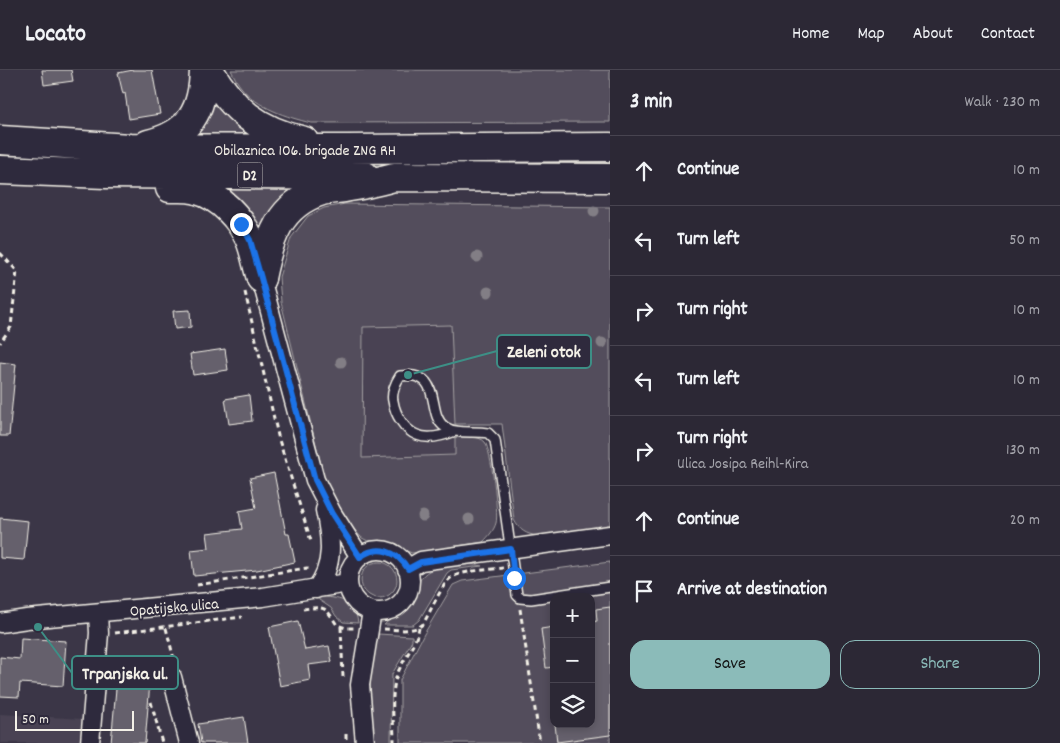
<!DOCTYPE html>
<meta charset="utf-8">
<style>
:root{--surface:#2c2835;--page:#34303d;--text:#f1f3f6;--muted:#a6a6ad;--line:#484450;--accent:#8bbbb9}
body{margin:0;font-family:Dekko,sans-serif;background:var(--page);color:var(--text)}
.controls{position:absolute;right:15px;bottom:15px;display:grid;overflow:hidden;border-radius:10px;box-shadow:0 2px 8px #0003}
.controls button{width:45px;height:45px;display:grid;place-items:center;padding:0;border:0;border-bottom:1px solid var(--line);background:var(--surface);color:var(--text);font:25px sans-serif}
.scale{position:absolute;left:15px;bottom:12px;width:119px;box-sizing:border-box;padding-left:5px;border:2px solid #f4f1e8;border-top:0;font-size:14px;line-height:18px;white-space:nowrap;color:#f4f1e8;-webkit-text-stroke:4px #2f2a3d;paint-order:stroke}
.stop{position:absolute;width:15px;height:15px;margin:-11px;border:4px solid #1a73e8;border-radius:50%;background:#fff}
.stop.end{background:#1a73e8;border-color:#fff;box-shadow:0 1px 5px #0008}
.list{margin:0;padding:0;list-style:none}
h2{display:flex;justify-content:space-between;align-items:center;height:65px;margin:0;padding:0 20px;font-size:21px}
h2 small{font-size:16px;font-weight:400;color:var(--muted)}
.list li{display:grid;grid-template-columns:32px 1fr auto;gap:15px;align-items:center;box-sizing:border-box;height:70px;padding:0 20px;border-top:1px solid var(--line)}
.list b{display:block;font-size:19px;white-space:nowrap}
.list p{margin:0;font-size:16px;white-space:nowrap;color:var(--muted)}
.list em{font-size:16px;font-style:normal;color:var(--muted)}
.actions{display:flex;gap:10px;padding:15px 20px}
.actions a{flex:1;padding:11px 0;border:1px solid var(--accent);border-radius:15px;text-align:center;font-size:18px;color:var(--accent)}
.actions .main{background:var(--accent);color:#111}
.icon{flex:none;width:28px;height:28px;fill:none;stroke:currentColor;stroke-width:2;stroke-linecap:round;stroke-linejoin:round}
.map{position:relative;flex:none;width:610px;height:673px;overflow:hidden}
header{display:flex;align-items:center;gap:30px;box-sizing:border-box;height:70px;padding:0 25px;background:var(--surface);border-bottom:1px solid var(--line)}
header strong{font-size:24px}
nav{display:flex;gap:28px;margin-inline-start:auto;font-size:18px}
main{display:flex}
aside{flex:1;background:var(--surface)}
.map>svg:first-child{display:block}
.built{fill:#484352}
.green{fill:#534e5c;stroke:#a4a0a2;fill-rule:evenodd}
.building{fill:#65616c;stroke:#f4f1e8}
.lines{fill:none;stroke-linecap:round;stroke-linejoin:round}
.lane-casing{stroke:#f4f1e8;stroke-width:12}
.street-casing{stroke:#f4f1e8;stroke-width:21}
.primary-casing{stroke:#f4f1e8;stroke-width:31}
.highway-casing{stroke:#f4f1e8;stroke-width:31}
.path{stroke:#f4f1e8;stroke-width:3;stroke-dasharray:5 4;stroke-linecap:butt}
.lane{stroke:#2f2a3d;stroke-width:9}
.street{stroke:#2f2a3d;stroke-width:18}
.primary{stroke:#2f2a3d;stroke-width:28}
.highway{stroke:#2f2a3d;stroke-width:28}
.tree{fill:#827e85}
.route{stroke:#1a73e8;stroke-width:6}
.labels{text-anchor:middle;stroke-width:4;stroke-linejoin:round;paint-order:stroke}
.shield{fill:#2f2a3d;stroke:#b9b5b5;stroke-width:1}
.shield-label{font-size:15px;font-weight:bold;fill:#f4f1e8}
.street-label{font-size:16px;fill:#f4f1e8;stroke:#2f2a3d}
.leader{fill:none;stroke:#3d8f86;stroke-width:2}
.callout-dot{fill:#3d8f86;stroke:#2f2a3d;stroke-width:2}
.callout{fill:#2f2a3d;stroke:#3d8f86;stroke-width:2}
.callout-label{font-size:18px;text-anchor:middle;font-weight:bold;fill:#f4f1e8}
</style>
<header>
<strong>Locato</strong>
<nav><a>Home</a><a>Map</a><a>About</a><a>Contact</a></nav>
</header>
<main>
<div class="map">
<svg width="610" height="673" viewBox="0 0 610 673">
<rect width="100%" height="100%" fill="#3b3647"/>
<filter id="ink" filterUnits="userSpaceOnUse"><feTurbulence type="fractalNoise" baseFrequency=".02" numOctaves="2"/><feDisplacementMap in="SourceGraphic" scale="10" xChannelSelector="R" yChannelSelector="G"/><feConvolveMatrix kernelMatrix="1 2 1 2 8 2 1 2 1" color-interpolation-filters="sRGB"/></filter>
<g filter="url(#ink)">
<path class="built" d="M452 254 456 385 361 388 363 257Z
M0 644 84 649 82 673H0Z"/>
<path class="green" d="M231 0H610V52L311 53C287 47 257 38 241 17 237 12 234 6 231 0Z
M209 15 271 67 176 71Z
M211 115 317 116 262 170Z
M345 134 610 137V456L538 466C526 464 520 461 514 450L502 354H455L451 255 363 257 362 388 455 385V367C464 367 479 365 485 372 491 380 499 443 496 453 494 460 489 466 483 472L412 483 379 471H368L362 468 348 453 324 407 281 232 279 207 291 168 308 146 324 138Z
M610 492V673H400V610L424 564 453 515 462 511ZM554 527H591V654H554Z
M361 510a18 18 0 1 1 36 0a18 18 0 1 1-36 0Z
M471 494 482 496 451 500 447 503 419 550 413 555H384C391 547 402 543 409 535 415 528 416 518 420 510 428 494 456 495 471 494Z
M318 527C338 527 355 530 358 553L343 552 336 546 331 538 319 530Z
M378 564 412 566V571L392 604 391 673H374L370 624 371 596Z"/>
<path class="building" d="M42 0H71L73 11 44 15Z
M133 0H152L160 44 129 49 125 23 123 24 118 3Z
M190 240 191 257 175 259 173 241Z
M225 279 228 300 193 305 190 284Z
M0 292 16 294 9 366H0Z
M249 325 252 351 229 354 225 329Z
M274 403 286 464H289L295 492 257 500 194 506 191 480 209 478 207 463 242 459 239 441 256 438 250 408Z
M0 448 28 451 24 490 0 488Z
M610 537V665L557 672 555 654H591V552L597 551 596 539Z
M298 551 305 580 329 576 332 592 308 595 310 610 280 616 269 557Z
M554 557V597L546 598 541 559Z
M21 568 66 571 63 616 20 613 19 627 0 626V587L20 589Z
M119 586 152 588 145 673H111Z
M244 647 248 673H201L198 654Z"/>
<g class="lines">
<g class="lane-casing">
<path id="lane" d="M455 361C443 366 429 370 417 365 404 360 395 344 393 331 391 323 396 312 400 306 445 300 425 344 445 357 457 365 474 360 488 363L495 370 517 525 520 528 531 529 610 517"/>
</g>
<g class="street-casing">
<path id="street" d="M261 208 315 410 332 443 360 487
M348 511a31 31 0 1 1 62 0a31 31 0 1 1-62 0Z
M407 499 421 491 610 465
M316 519C335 495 331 468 325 440
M0 553 27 549 263 527 348 513
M172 607 189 673
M90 673 99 563 98 543
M365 673 360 615 372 541"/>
</g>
<g class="primary-casing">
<path id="primary" d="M209 0C232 39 258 61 304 71
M0 70 130 78 347 79 610 77
M148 74C190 64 203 41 204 0
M0 100 106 104 365 106
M170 118C179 118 189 117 197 120 220 126 241 149 250 170 255 182 257 196 261 208"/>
</g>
<g class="highway-casing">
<path id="highway" d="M261 208C269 169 279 134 322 121 330 119 340 119 349 117 364 115 379 111 394 107L610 108"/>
</g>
<path class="path" d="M0 183 17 201 11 257 0 273
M245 222 279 370 312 474
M197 515 307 498V502
M303 539C327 536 325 537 337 555L346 558H355
M520 539 540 673
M341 557 343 607
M166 558 175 593
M384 559C397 559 413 563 423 554 430 543 442 513 452 507 466 500 488 500 503 498
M115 563 242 547
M151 632 162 673
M346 664V673
M394 673C394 650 389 621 399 600 406 585 416 574 419 558"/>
<use href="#lane" class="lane"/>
<use href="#street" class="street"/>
<use href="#primary" class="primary"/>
<use href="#highway" class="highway"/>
</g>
<g class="tree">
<circle cx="594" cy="141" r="5.5"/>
<circle cx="477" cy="187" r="5.5"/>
<circle cx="488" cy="222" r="5.5"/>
<circle cx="602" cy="273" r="5.5"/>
<circle cx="341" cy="292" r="5.5"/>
<circle cx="423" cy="446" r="5.5"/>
<circle cx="469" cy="449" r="5.5"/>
</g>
</g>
<g class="lines" filter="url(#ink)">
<path class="route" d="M241 154 250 170 261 208 315 410 332 444 360 487C378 474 397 481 408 499L421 492 511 479 514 508"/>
</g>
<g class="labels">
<rect class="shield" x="237.5" y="92.5" width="25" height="25" rx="4"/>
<g class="shield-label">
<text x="250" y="110">D2</text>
</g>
<g class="street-label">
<text x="305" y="85">Obilaznica 106. brigade ZNG RH</text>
<text transform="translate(174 536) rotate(-5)" y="6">Opatijska ulica</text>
</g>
</g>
<path class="leader" d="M408 305L497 281M38 557L72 603"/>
<g class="callout-dot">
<circle cx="408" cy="305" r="5"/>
<circle cx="38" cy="557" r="5"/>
</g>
<g class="callout">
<rect x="497" y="265" width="94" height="33" rx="5"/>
<rect x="72" y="586" width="106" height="33" rx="5"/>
</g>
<g class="callout-label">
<text x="544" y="287">Zeleni otok</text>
<text x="125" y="609">Trpanjska ul.</text>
</g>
</svg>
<div class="controls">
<button>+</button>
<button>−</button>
<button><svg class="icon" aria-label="layers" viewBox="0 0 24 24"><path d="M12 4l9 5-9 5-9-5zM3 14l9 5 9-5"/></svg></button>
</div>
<div class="scale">50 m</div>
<div class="stop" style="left:514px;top:508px"></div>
<div class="stop end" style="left:241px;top:154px"></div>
</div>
<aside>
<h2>3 min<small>Walk · 230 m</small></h2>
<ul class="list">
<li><svg class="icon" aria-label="ahead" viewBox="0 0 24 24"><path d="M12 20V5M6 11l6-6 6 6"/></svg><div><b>Continue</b></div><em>10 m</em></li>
<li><svg class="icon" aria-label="left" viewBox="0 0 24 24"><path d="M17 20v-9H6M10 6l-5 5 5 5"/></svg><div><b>Turn left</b></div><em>50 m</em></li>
<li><svg class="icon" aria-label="right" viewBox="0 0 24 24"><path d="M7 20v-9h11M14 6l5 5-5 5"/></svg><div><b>Turn right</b></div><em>10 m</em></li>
<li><svg class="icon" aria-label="left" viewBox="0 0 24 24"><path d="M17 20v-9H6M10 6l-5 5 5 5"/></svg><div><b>Turn left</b></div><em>10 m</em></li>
<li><svg class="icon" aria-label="right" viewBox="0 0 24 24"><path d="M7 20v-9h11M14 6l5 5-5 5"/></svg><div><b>Turn right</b><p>Ulica Josipa Reihl-Kira</p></div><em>130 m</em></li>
<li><svg class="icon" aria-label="ahead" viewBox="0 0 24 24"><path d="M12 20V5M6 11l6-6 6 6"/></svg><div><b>Continue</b></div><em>20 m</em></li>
<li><svg class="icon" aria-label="arrive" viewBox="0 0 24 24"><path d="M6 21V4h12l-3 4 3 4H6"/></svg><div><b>Arrive at destination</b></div></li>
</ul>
<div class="actions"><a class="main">Save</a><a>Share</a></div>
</aside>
</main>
